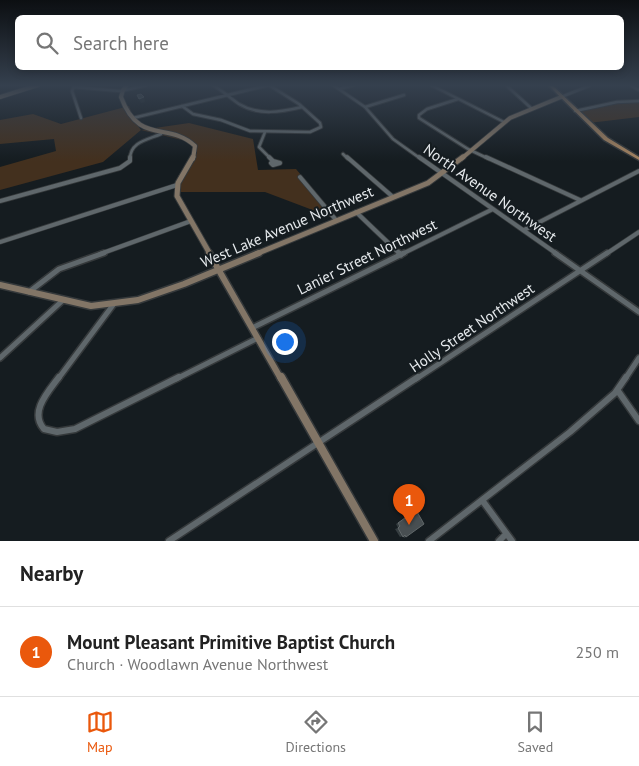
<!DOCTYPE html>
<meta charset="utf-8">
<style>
:root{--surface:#fff;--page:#f6f6f6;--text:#222;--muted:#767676;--line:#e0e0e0;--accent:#ea580c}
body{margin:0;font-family:"PT Sans",sans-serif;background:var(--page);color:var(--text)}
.you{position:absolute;left:284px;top:341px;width:18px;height:18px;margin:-12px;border:4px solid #fff;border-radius:50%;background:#1a73e8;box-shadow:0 0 0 8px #1a73e833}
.badge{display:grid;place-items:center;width:32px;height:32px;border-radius:50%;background:var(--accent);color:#fff;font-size:16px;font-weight:700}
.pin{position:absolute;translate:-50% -41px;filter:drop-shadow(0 1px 2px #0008)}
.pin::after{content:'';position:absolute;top:26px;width:18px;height:15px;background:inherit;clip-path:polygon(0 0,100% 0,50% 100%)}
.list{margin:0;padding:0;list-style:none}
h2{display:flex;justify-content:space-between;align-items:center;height:65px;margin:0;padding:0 20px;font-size:21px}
h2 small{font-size:16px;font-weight:400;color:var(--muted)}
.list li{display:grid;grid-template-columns:32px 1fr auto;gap:15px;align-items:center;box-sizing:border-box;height:90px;padding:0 20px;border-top:1px solid var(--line)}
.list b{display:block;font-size:19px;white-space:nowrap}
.list p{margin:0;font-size:16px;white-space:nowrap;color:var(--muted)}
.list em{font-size:16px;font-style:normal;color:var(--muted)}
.icon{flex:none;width:28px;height:28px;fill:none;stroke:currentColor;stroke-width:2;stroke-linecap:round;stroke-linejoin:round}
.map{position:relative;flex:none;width:639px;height:541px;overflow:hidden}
.search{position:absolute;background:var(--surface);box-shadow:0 2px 8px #0003;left:15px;right:15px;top:15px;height:55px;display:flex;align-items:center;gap:12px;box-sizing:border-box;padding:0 18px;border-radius:8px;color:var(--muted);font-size:19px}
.sheet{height:155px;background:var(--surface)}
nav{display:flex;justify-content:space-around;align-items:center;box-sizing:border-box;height:70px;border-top:1px solid var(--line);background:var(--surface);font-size:14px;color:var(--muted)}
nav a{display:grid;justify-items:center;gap:2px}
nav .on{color:var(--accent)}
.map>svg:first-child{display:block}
.green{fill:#43301e}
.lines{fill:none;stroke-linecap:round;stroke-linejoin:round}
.street-far3-casing{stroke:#35393b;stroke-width:4.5}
.street-far2-casing{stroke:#35393b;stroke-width:5.5}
.street-far1-casing{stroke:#35393b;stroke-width:8}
.street-casing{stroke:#35393b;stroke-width:9}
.secondary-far3-casing{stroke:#35393b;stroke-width:5.5}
.secondary-far2-casing{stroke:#35393b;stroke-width:7}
.secondary-far1-casing{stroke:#35393b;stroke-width:9}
.secondary-casing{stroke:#35393b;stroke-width:11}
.primary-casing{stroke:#35393b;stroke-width:3}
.street-far3{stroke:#5f676b;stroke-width:2.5}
.street-far2{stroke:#5f676b;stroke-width:4}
.street-far1{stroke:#5f676b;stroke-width:5}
.street{stroke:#5f676b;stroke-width:6}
.secondary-far3{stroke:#827566;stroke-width:4}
.secondary-far2{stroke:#827566;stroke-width:5}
.secondary-far1{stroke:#827566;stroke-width:6}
.secondary{stroke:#827566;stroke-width:8}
.primary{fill:#a48360;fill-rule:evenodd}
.wall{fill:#353d40}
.shaded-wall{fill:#20282b}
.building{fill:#484f52;stroke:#61686a}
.labels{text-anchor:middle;stroke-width:4;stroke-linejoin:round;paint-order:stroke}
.street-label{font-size:15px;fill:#e5e9ec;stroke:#151c20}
</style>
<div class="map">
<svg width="639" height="541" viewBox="0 0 639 541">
<rect width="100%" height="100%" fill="#151c20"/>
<path class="green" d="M625 101H639V117L589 123 575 111Z
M129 106 135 122 141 130 189 123 253 139 258 170 296 169 339 220 265 192H178V176L197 153 194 143 141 130 103 162 0 190V167L56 151 54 139 0 144V120L33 114 61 124Z"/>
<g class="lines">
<g class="street-far3-casing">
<path id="street-far3" d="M213 85C223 91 230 98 239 104 259 116 281 112 302 107
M333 85 365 107 393 139 421 159
M431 85 504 122
M506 85 531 108
M630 85 639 90
M74 86 72 91 81 118
M74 87 121 91 147 85
M339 89 354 85
M561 97 591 85
M458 99 427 109 419 115V118L468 149 489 159
M182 106 193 114 221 120 250 131 310 132 321 127 320 123 299 104 269 85
M365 107 404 95
M575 111 617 102 639 101
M133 118 269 85
M265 132 259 147 271 159
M343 154 348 159
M130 159C130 142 147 140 161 134"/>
</g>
<g class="street-far2-casing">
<path id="street-far2" d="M269 157 273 161
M347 157 393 197
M419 157 557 254
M486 157 580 200
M273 161 280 163 273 165 271 163Z
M300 177 336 220
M0 201 120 168 130 161V157
M356 212 400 254
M524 230 639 171
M0 242 177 185
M100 254 191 221
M402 254 493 209
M606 254 639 232"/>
</g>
<g class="street-far1-casing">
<path id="street-far1" d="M399 253 401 255
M555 253 639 312
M29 292 59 269 104 253
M252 328 404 253
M0 358 62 301
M58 379 113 305
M176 379 258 338
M416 379 607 253
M625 379 639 358"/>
</g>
<g class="street-casing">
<path id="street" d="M59 377C48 392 29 412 44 429L57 432 75 429 179 377
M618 391 639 421
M482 500 512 541
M169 541 418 377
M429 541 570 432 615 393 626 377
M499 541 506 534"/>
</g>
<g class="secondary-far3-casing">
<path id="secondary-far3" d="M127 85 123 90 121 97C139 146 169 121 195 146L193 159
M0 97 38 85
M461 159 510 118 561 97"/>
</g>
<g class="secondary-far2-casing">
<path id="secondary-far2" d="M193 157 178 183 177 196 210 254
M256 254 428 183 463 157"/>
</g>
<g class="secondary-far1-casing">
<path id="secondary-far1" d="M209 253 281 379
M0 285 91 306 138 300 184 284 259 253"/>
</g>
<g class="secondary-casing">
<path id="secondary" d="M281 377 374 541"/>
</g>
<g class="primary-casing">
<path id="primary" d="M548 85H552L608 138 639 157V160L604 140Z"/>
</g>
<use href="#street-far3" class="street-far3"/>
<use href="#street-far2" class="street-far2"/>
<use href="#street-far1" class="street-far1"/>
<use href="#street" class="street"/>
<use href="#secondary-far3" class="secondary-far3"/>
<use href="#secondary-far2" class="secondary-far2"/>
<use href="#secondary-far1" class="secondary-far1"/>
<use href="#secondary" class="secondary"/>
<use href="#primary" class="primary"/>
</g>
<path class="wall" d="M416 510 406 537 404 538 403 536 400 537 395 529 398 528 396 524Z"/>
<path class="shaded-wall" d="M144 97 145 102 141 103 139 99Z"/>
<path class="building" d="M141 94 144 97 139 99 137 95Z
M416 510 424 524 406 537 405 535 403 537 398 528 400 526 398 523Z"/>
<linearGradient id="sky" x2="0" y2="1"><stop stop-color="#0c0f12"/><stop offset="0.53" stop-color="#35404e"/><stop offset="1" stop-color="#35404e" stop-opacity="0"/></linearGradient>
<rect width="639" height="161" fill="url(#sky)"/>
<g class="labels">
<g class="street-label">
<text transform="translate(490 193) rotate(35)" y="5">North Avenue Northwest</text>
<text transform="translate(287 227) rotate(-23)" y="5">West Lake Avenue Northwest</text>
<text transform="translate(367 257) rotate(-26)" y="5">Lanier Street Northwest</text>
<text transform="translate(472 328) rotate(-34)" y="5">Holly Street Northwest</text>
</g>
</g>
</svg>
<div class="you"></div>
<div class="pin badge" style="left:409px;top:525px">1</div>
<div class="search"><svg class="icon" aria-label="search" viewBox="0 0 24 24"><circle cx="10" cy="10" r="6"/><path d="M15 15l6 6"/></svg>Search here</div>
</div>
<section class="sheet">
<h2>Nearby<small></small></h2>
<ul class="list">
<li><span class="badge">1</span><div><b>Mount Pleasant Primitive Baptist Church</b><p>Church · Woodlawn Avenue Northwest</p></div><em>250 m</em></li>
</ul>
</section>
<nav>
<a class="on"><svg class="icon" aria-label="map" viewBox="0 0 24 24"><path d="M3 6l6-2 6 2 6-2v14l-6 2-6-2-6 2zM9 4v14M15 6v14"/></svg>Map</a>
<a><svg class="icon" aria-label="directions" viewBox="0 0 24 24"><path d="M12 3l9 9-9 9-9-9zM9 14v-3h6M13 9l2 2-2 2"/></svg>Directions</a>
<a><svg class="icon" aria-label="saved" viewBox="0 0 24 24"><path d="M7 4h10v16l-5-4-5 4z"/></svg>Saved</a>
</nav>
